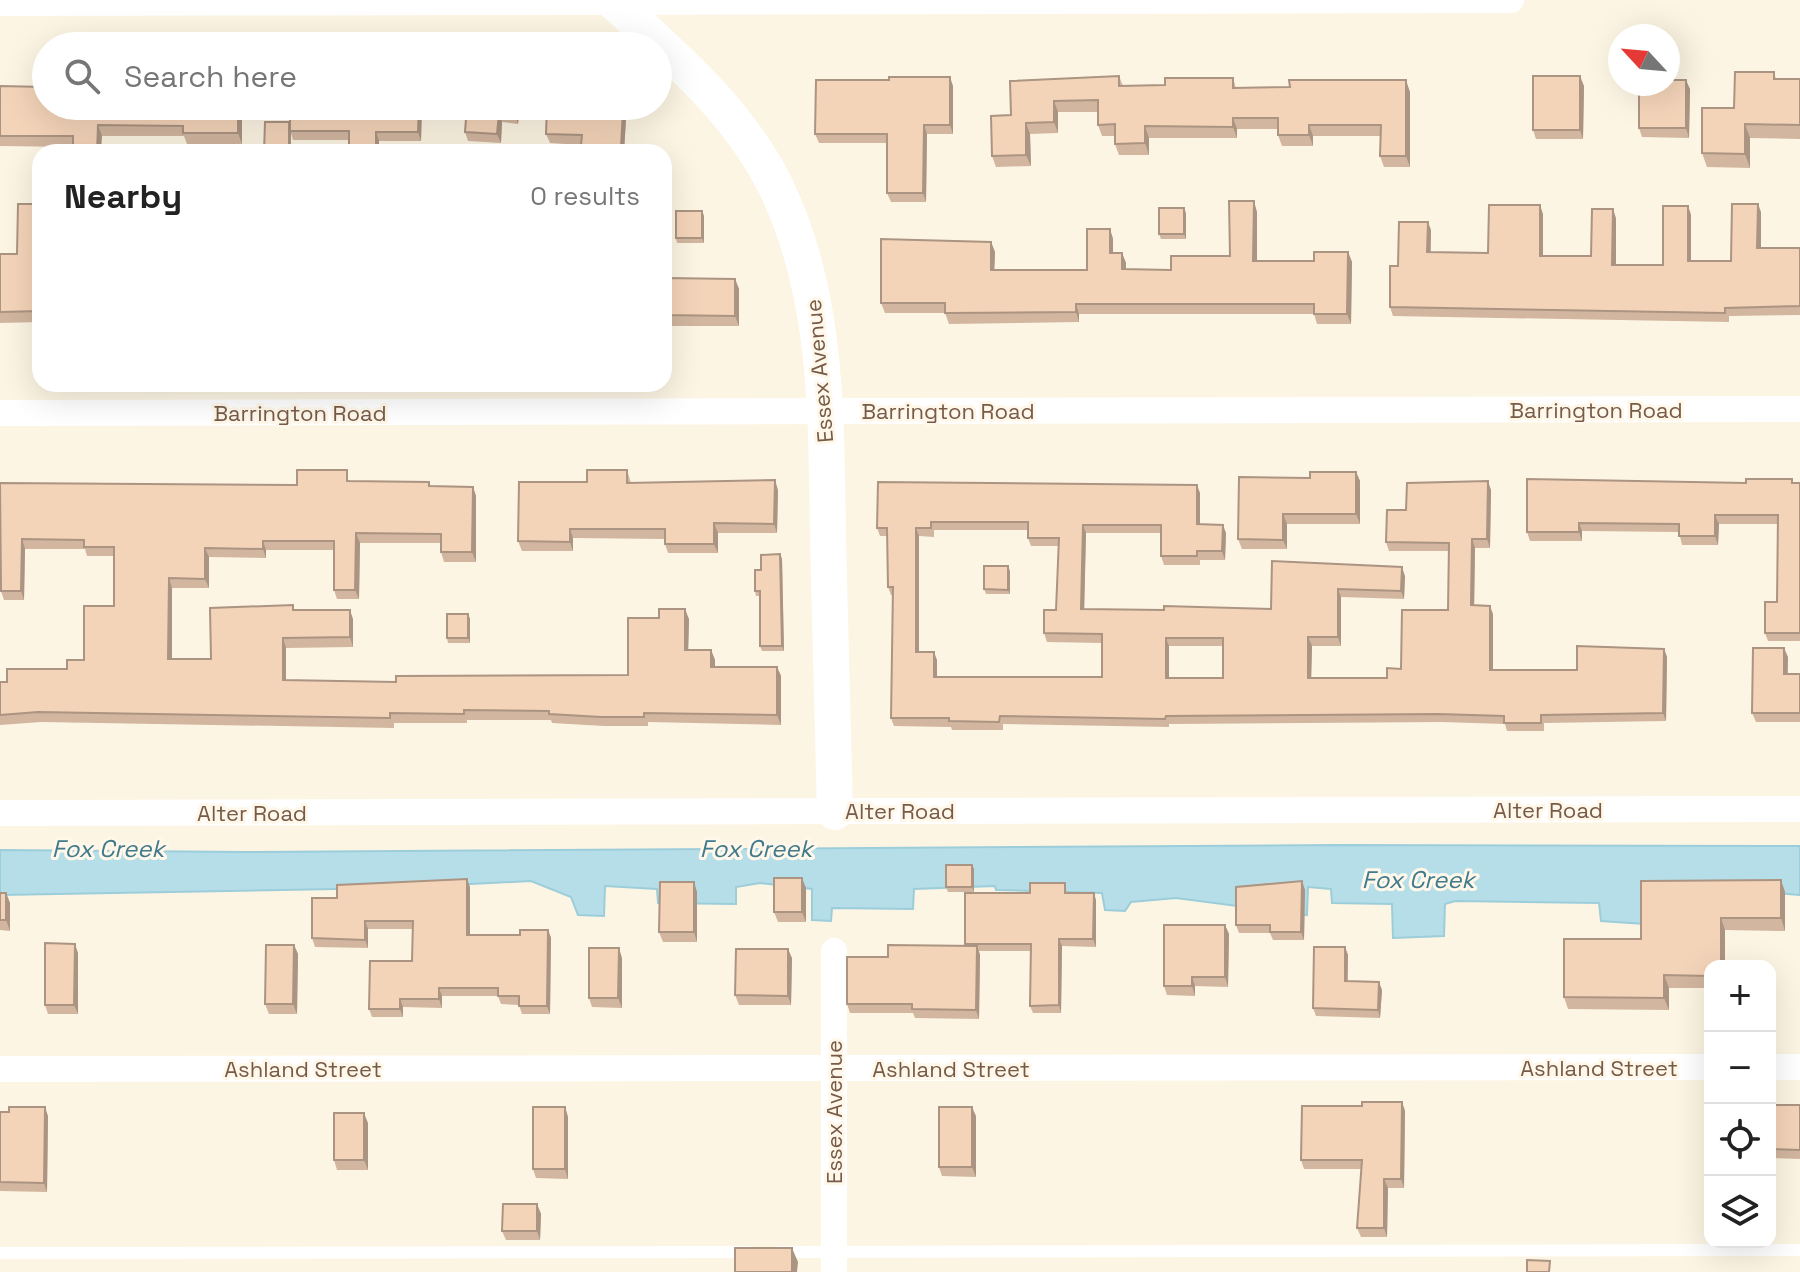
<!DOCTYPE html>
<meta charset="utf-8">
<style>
:root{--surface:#fff;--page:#f6f6f6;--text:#222;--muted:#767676;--line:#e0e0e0}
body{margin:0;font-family:"Space Grotesk",sans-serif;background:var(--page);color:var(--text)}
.controls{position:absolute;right:24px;bottom:24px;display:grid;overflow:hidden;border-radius:16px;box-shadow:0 8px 32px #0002}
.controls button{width:72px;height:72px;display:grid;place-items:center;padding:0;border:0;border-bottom:2px solid var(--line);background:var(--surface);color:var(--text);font:40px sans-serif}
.compass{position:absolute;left:1608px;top:24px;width:72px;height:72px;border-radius:50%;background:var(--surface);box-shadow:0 8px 32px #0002;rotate:296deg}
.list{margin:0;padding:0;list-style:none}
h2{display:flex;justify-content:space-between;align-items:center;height:104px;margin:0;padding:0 32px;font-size:34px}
h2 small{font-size:26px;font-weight:400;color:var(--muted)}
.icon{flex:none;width:44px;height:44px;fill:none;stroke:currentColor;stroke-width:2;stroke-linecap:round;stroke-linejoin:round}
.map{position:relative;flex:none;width:1800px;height:1272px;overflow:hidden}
.search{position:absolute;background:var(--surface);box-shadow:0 8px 32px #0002;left:32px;top:32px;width:640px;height:88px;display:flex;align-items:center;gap:20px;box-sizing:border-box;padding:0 28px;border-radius:44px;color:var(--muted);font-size:30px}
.panel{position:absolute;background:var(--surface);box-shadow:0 8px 32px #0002;left:32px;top:144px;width:640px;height:248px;border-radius:24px}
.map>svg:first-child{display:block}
.water{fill:#b6dee8;stroke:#9ccddb;stroke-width:2}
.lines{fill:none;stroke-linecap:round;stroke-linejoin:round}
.lane{stroke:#fff;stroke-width:12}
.street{stroke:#fff;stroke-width:26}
.secondary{stroke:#fff;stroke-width:36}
.wall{fill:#d2b69f;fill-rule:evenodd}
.shaded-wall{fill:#ab9482}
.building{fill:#f4d4b9;stroke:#ab9482;stroke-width:2;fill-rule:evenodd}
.labels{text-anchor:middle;stroke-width:6;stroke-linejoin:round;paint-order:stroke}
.street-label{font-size:22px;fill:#775b47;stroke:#fff8ea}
.water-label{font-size:24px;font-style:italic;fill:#407a8b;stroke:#fff8ea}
</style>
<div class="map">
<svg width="1800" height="1272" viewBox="0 0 1800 1272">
<rect width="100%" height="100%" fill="#fdf5e3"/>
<path class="water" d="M1336 845 1800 846V895L1737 890 1645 924 1601 921 1599 903 1455 901 1445 904 1444 936 1393 938 1392 904 1332 903 1331 889 1308 887 1307 915 1176 898 1131 902 1125 911 1105 910 1102 893 996 890 995 886 914 889 913 909 832 908 831 921 812 920V889L760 883 736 887V904L658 903 657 889 605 886 604 916 578 915 571 897 531 881 391 888 0 895V850L247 852Z"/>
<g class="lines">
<path class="lane" d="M779 1252 1800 1250
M0 1253 749 1252"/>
<path class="street" d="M0 3 1511 0
M0 413 1800 409
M0 813 1800 809
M834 951V1272
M1770 1067H1800
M0 1069 1710 1067"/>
<path class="secondary" d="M612 0C673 56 737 109 775 185 829 294 826 420 828 540 830 630 833 721 835 812"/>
</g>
<path class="wall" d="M1774 72 1776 79H1800V139L1750 138V168L1707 167 1702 153 1734 108Z
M1119 76 1123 86 1165 85 1233 78 1236 88 1410 92V167H1384L1380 156 1381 136H1313V146H1282L1278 135V129H1237V138H1149V155H1119L1115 144V136H1102L1098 125V112H1058V133L1030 134 1031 166 996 167 992 156 1011 115Z
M0 86 242 106V144H187L184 136H102L73 147 0 146Z
M953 86V134H927L926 202H891L887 193V143H819L815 134Z
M1584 86 1583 139H1536L1533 130Z
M1690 89 1689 138 1642 137 1639 128Z
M422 106 421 141H379V152H349V140H293L291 133V152H264L289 122Z
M467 106H520L518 124 502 122 501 143 468 141 465 132Z
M547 106H598L599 109 626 119 624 152H583L581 145 550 143 546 134Z
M40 204V322L0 323V254H17Z
M1688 206 1691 215V261H1731L1761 212V248H1800V315L1729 316V322L1393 316 1390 307 1398 266 1431 230V252L1488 253 1543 214V256H1591L1616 218V265H1663Z
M702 211 704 216V243H677L676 238Z
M1257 212V261H1314L1348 252 1352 262 1351 324H1317L1314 314H1079V322L949 324 945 313H885L881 303 991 242 995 252 994 270H1087L1110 229 1113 239V253H1122L1126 263V269L1171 270 1230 256Z
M1186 213V239H1161L1159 234Z
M664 266 666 271V278L735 279 739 289V326H664Z
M627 470 631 483 778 490 777 533H718V553H668L665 544V539L573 538V551H522L518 541 587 482Z
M1356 472 1360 481V524H1287V549H1242L1238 539 1310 478Z
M1792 479 1793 483H1800V641H1768L1765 633 1777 602 1778 524H1719L1718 545H1682L1679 532 1582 531V541H1530L1527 532 1746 483Z
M350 480V481L429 482 431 486 473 487 476 496V562H444L441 552V543H360L359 599H337L334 590V550H266V558L209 557V588H172V659H211L295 610 353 619V647L286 648V681L396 682 628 675 689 619 688 650H711L715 660V667H777L781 676V725L648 722V726H604L552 723 551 720H467V723H394V728L41 722 0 725V682H7L67 669 84 660 114 606V556H87L85 549H25L24 600H4L1 591 0 483 297 485Z
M1491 490 1490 548H1475L1474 605 1493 614V670H1577L1664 649 1667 657 1666 721 1544 723V731H1507L1505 724 1441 722 1169 724V727L1003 724V730H952L951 727 894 726 891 718 893 595H891L888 587 887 536H880L877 528 1200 493V524L1226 533 1225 560H1200V565H1164L1161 556V533H1086L1084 609H1271L1272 561 1405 576 1404 599 1341 597V646H1312L1311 678H1387L1401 669 1448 610 1449 551H1389L1386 542 1406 510ZM934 530H1028V538L1031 546H1059L1056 610 1044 633 1047 642 1102 643V677H937V660L919 652V536L934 537ZM1169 646H1223V678H1169Z
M780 554 782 559 784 651H762L760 646V596H756L755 591 761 570Z
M1010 571V594H986L984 589Z
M468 614 470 619V643H448L447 638Z
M1788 657V674H1800V722H1756L1752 713Z
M972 865 974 869V892H948L946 887Z
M1781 880 1785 892V931L1725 930 1710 966V988H1669V1010L1568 1009 1564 997 1641 939Z
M1302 881 1305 890 1304 940H1273L1270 933H1239L1236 925Z
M694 882 697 892V942H663L659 932Z
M1065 883 1067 893 1096 900V947L1062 946 1061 1013H1033L1030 1006 1031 951H979L980 955 979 1019 915 1018 913 1013H850L847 1004 888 957 966 946 965 944 1030 893Z
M470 887V935H520L548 930 551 938 550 1014H522L519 1005 501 1004 498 996H442V1008L403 1007V1017H372L369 1009 412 961 413 929H368V948L315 947 312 938 337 898Z
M806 888V922H778L774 912Z
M0 893H6L10 903V931L0 930Z
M1225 925 1229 934 1228 987 1195 986V996L1167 995 1164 986Z
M294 945 298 954 297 1014H269L265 1004Z
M1345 947 1348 955V981L1382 990 1380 1018 1316 1016 1313 1008Z
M78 953V1014H48L45 1005Z
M622 958V1008L592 1007 589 998Z
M792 958 791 1005H739L735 995Z
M1402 1102 1405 1111 1404 1188H1388L1387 1237H1361L1357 1228 1361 1169H1304L1301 1160 1362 1106Z
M1770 1105H1800V1159L1770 1158Z
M565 1107 568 1117V1179L536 1178 533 1169Z
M0 1112 48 1116 47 1192 0 1191Z
M976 1116V1177L942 1176 939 1167Z
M368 1123V1170H337L334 1160Z
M537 1204 541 1214 540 1240H506L502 1231Z"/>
<path class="shaded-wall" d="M1580 76 1584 86 1583 139 1580 130Z
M950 77 953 86V134L950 125Z
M1406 80 1410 92V167L1406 156Z
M1686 80 1690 89 1689 138 1686 128Z
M1054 101 1058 112V133L1054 122Z
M238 106H242V144L238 133Z
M419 106H422L421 141 418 132Z
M515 106H520L518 124 515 114Z
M623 110 626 119 624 152H622L621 147Z
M499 113 502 122 501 143 497 134Z
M1233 118 1237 129V138L1233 127Z
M289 122 291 127V152H289Z
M1026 123 1030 134 1031 166 1026 155Z
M1745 124 1750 138V168L1745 154Z
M98 125 102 136 101 152H97Z
M924 125 927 134 926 202 923 193Z
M1309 125 1313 136V146L1309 135Z
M1145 126 1149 138V155L1145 143Z
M376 132 379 141V152H376Z
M1254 201 1257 212V271L1253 261Z
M1758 204 1761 212V256L1757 248Z
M1540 205 1543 214V264L1540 256Z
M1688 206 1691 215V269L1688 261Z
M1184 208 1186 213V239L1184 234Z
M1613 209 1616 218V274L1612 265Z
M702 211 704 216V243L702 238Z
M1428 222 1431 230 1430 261 1427 252Z
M1110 229 1113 239V263L1110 253Z
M991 242 995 252 994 280 991 270Z
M1348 252 1352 262 1351 324 1347 314Z
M1122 253 1126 263V279L1122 269Z
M735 279 739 289V326L735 316Z
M1076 304 1079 314V322L1076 312Z
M1356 472 1360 481V524L1356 514Z
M775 480 778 490 777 533 774 524Z
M1488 481 1491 490 1490 548 1487 539Z
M1197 485 1200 493V533L1197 524Z
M473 487 476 496V562L472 552Z
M1283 514 1287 524V549L1283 540Z
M1715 515 1719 524 1718 545 1715 536Z
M714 523 718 533V553L714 544Z
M1579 523 1582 531V541L1579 532Z
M1083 525 1086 533 1084 618 1081 609Z
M1223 525 1226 533 1225 560 1222 551Z
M916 528 919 536V660L916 652Z
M570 529 573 538V551L570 542Z
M356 533 360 543 359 599 355 590Z
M22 539 25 549 24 600 21 591Z
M1472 539 1475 548 1474 614 1471 605Z
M263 541 266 550V558L263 549Z
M205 548 209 557V588L205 579Z
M780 554 782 559 784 651 782 646Z
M1008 566 1010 571V594L1008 590Z
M1402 567 1405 576 1404 599 1401 591Z
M169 578 172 588V668L168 659Z
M1338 589 1341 597V646L1338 637Z
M1490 606 1493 614V678L1490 670Z
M685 609 689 619 688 659 685 650Z
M350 610 353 619V647L350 637Z
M468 614 470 619V643L468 638Z
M1308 637 1312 646 1311 686 1308 678Z
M283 638 286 648V690L283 680Z
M1166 638 1169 646V687L1166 678Z
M1784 648 1788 657 1787 683 1784 674Z
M1664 649 1667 657 1666 721 1663 713Z
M711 650 715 660V676L711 667Z
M934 652 937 660V686L934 677Z
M777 667 781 676V725L777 715Z
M972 865 974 869V892L972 887Z
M802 878 806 888V922L802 912Z
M467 879 470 887V943L467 935Z
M1781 880 1785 892V931L1781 918Z
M1302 881 1305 890 1304 940 1301 932Z
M694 882 697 892V942L694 932Z
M6 893 10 903V931L6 920Z
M1094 893 1096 900V947L1093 939Z
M1721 918 1725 930V966H1721Z
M365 921 368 929V948L365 940Z
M1225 925 1229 934 1228 987 1225 977Z
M548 930 551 938 550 1014 547 1006Z
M1059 939 1062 946 1061 1013 1059 1005Z
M75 944 78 953V1014L74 1005Z
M294 945 298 954 297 1014 293 1004Z
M977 946 980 955 979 1019 976 1010Z
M1345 947 1348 955 1347 989 1345 981Z
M619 948 622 958V1008L618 998Z
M788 949 792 958 791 1005 788 996Z
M1664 975 1669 988V1010L1664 998Z
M1192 977 1195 986V996L1192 986Z
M1379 982 1382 990 1380 1018 1378 1010Z
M439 988 442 996V1008L439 999Z
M400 999 403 1007V1017L400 1009Z
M1402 1102 1405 1111 1404 1188 1401 1179Z
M45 1107 48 1116 47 1192 44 1183Z
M565 1107 568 1117V1179L565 1169Z
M972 1107 976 1116V1177L972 1167Z
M364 1113 368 1123V1170L364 1160Z
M1384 1179 1388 1188 1387 1237 1384 1228Z
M537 1204 541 1214 540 1240 537 1231Z
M792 1248 798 1262 797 1272H792Z"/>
<path class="building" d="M1735 72H1774V79H1800V125L1745 124V154L1702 153V108H1734Z
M1119 76V86L1165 85V78H1233V88L1290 87 1289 80H1406V156H1380L1381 125H1309V135H1278V118H1233V127L1145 126V143L1115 144V124L1098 125V100L1054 101V122L1026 123V155L992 156 991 116 1011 115 1010 81Z
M1533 76H1580V130H1533Z
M889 77H950V125H924L923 193H887V134H815L816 80H889Z
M1668 80H1686V128H1639V84H1668Z
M0 86 46 87V106H238V133H183V126L98 125 97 152H73V136H0Z
M290 106H419L418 132H376V152H349V131H290Z
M467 106H515V114L499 113 497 134 465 132Z
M547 106H596L595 109 623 110 621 147 581 145 582 135 546 134Z
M265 122H289V152H264Z
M1229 201H1254L1253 261H1314V252H1348L1347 314H1314V304H1076V312L945 313V303H881V239L991 242V270H1087V229H1110V253H1122V269L1171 270V256H1230Z
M18 204H40V311L0 312V254H17Z
M1732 204H1758L1757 248H1800V306L1725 308V313L1390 307V266H1398L1399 222H1428L1427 252 1488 253 1489 205H1540V256H1591L1592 209H1613L1612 265H1663V206H1688V261H1731Z
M1159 208H1184V234H1159Z
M676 211H702V238H676Z
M664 278 735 279V316L664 315Z
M297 470H347V481L429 482V486L473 487 472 552H441V534L356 533 355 590H334V541H263V549L205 548V579L169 578 168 659H211L210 608 293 605V610H350V637L283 638V680L396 682V676L628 675V618H659V609H685V650H711V667H777V715L644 713V717H601L549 714V711L464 710V714L390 713V718L38 712 0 715V682H7V669H67V660H84V606H114V547H84V540L22 539 21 591H1L0 483 297 485Z
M587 470H627V483L775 480 774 524 714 523V544H665V529H570V542L518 541 519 482H587Z
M1310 472H1356V514H1283V540L1238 539 1239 477 1310 478Z
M1527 479 1746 483V479H1792V483H1800V633H1765V602H1777L1778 515H1715V536H1679V524L1579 523V532H1527Z
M1488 481 1487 539H1472L1471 605 1490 606V670H1577V646L1664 649 1663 713 1541 715V723H1504V716L1438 714 1166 716 1165 719 1000 716 999 722 949 721V718H891L893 587H888L887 528H877L878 482 1197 485V524L1223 525 1222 551H1197V556H1161V525H1083L1081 609 1164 610V606L1271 609 1272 561 1402 567 1401 591 1338 589V637H1308V678H1387V668L1401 669 1402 610H1448L1449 543 1386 542 1387 510H1406L1407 483ZM931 522H1028V538H1059L1056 610H1044V633L1102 634V677H934V652H916V528H931ZM1166 638H1223V678H1166Z
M780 554 782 646H760V591H755V570H761V555Z
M984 566H1008V590L984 589Z
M447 614H468V638H447Z
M1753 648H1784V674H1800V713H1752Z
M946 865H972V887H946Z
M774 878H802V912H774Z
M467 879V935H520V930H548L547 1006H519V996H498V988H439V999H400V1009H369L370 961H412L413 921H365V940L312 938V898H337V885Z
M1781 880V918H1721V966H1710V976L1664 975V998L1564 997V939H1641V881Z
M1302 881 1301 932H1270V925H1236V887Z
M660 882H694V932H659Z
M1030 883H1065V893H1094L1093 939H1059V1005L1030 1006 1031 944H965V893H1030Z
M0 893H6V920H0Z
M1164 925H1225V977H1192V986H1164Z
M45 943 75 944 74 1005H45Z
M266 945H294L293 1004H265Z
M888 945 977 946 976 1010 912 1009V1004H847V957H888Z
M1314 947H1345V981L1379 982 1378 1010 1313 1008Z
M589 948H619L618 998H589Z
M736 949H788V996L735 995Z
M1362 1102H1402L1401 1179H1384V1228H1357L1362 1160H1301L1302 1106H1362Z
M1770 1105H1800V1150L1770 1149Z
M9 1107H45L44 1183 0 1182V1112H9Z
M533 1107H565V1169H533Z
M939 1107H972V1167H939Z
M334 1113H364V1160H334Z
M503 1204H537V1231H502Z
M735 1248H792V1272H735Z
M1527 1260 1550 1261 1549 1272H1527Z"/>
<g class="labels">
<g class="street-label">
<text transform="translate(819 371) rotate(-95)" y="8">Essex Avenue</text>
<text x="1596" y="418">Barrington Road</text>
<text x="948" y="419">Barrington Road</text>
<text x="300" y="421">Barrington Road</text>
<text x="1548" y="818">Alter Road</text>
<text x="900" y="819">Alter Road</text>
<text x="252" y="821">Alter Road</text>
<text x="1599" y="1076">Ashland Street</text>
<text x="303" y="1077">Ashland Street</text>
<text x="951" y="1077">Ashland Street</text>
<text transform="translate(834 1112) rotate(-90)" y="8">Essex Avenue</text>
</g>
<g class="water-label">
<text x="108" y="857">Fox Creek</text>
<text x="756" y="857">Fox Creek</text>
<text x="1418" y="888">Fox Creek</text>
</g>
</g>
</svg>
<div class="controls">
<button>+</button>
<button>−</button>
<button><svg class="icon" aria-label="locate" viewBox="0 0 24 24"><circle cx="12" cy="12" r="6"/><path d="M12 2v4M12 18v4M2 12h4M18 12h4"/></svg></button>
<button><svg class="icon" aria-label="layers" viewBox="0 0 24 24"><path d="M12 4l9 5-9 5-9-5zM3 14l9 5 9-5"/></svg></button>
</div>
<svg class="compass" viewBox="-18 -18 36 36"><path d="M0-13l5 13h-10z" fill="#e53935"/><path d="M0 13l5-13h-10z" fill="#767676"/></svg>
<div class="search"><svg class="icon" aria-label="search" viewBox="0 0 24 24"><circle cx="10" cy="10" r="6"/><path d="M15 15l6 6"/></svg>Search here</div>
<section class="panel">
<h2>Nearby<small>0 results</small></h2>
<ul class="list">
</ul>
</section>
</div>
